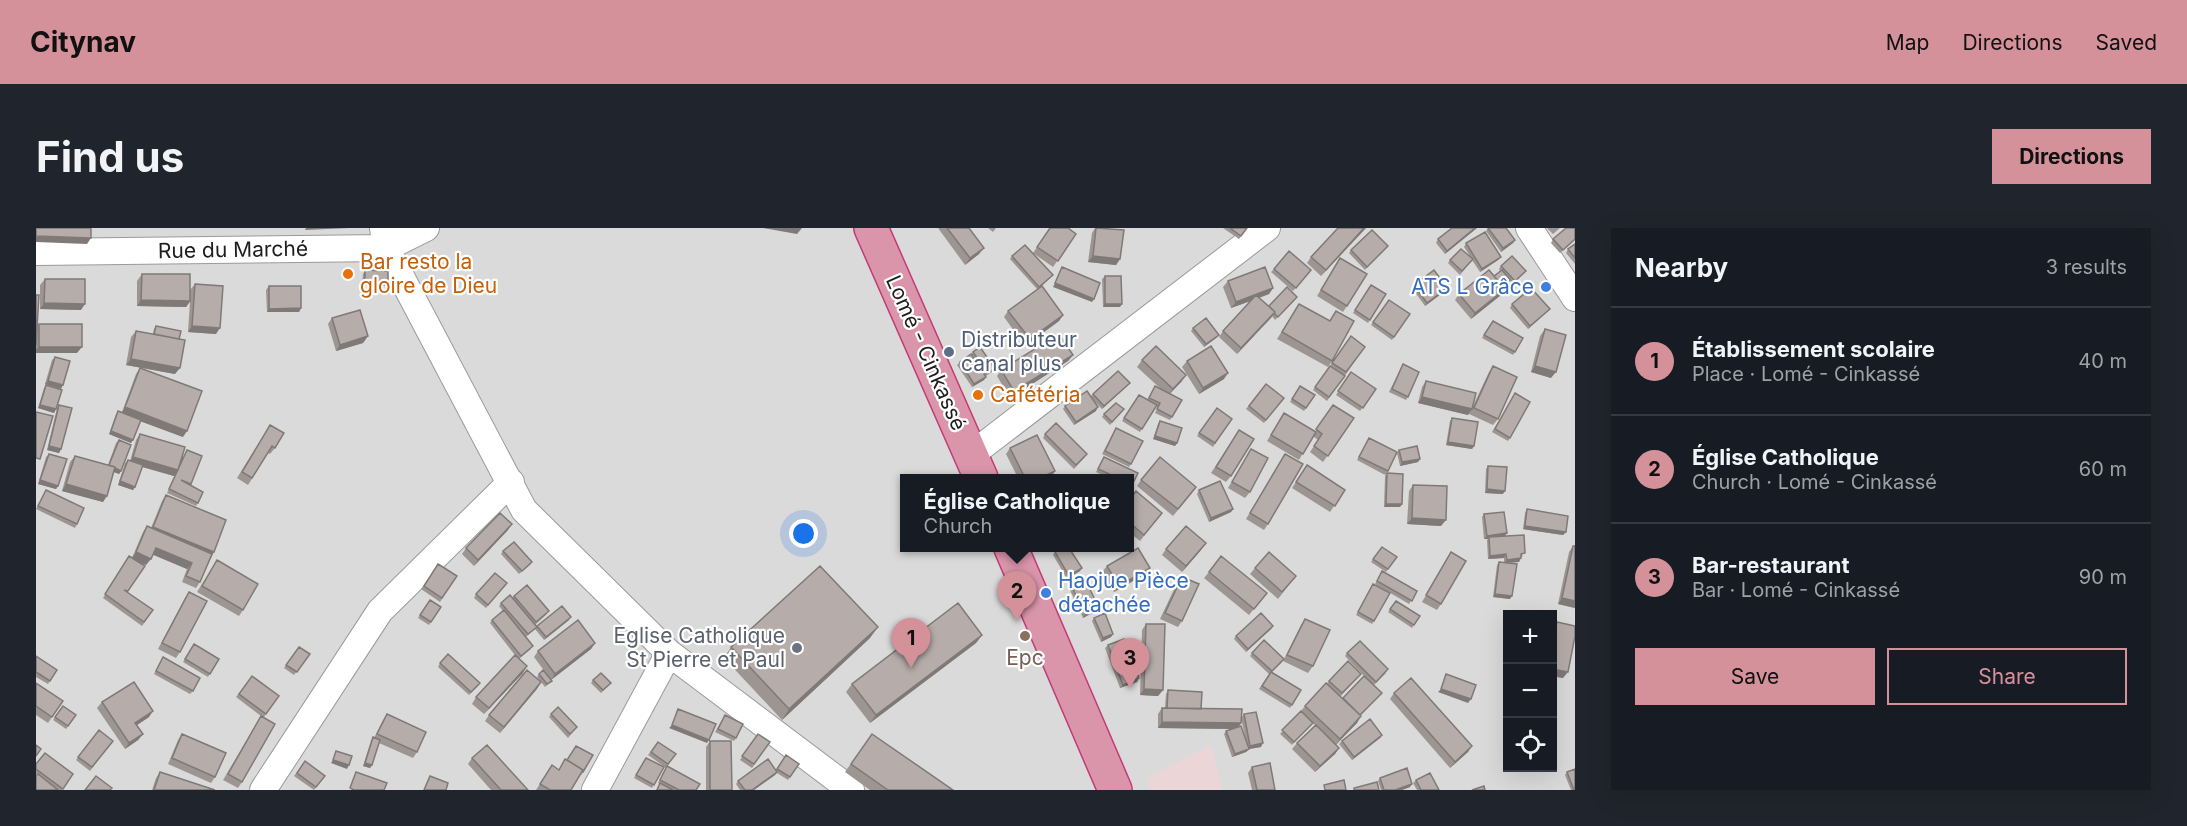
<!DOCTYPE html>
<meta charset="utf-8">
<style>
:root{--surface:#171b24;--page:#20242c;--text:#f1f3f6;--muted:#9ea1a6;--line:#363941;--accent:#d4919a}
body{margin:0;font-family:Inter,sans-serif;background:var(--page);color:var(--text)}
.controls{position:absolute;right:18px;bottom:18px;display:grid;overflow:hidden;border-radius:0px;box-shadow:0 6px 24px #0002}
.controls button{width:54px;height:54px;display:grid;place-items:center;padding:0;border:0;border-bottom:2px solid var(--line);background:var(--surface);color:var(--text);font:30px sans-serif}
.you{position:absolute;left:768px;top:306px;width:21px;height:21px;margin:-15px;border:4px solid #fff;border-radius:50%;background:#1a73e8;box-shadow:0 0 0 9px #1a73e833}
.badge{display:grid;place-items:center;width:39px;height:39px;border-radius:50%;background:var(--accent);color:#111;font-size:20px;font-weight:700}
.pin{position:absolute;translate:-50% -50px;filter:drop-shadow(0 2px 3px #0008)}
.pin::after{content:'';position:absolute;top:32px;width:21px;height:18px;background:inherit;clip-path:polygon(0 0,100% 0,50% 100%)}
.popup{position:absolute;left:864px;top:246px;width:234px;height:78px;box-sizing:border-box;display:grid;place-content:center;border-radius:0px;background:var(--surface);filter:drop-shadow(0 2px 4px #0005);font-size:20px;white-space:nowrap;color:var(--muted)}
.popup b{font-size:22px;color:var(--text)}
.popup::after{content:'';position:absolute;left:50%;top:100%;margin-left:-12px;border:12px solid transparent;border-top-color:var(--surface)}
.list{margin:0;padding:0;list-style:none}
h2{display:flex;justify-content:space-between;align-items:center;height:78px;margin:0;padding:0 24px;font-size:26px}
h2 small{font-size:20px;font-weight:400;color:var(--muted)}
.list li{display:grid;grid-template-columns:39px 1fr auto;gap:18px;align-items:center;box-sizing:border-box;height:108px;padding:0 24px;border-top:2px solid var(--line)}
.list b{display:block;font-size:22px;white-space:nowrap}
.list p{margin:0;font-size:20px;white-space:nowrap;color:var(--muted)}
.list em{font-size:20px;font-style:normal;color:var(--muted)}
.actions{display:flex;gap:12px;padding:18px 24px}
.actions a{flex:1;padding:14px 0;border:2px solid var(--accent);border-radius:0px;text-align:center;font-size:21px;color:var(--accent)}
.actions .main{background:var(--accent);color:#111}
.icon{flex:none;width:33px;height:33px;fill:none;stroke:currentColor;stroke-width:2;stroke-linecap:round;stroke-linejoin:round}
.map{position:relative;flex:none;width:1539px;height:562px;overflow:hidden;border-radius:0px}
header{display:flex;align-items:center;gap:36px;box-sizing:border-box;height:84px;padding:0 30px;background:var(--accent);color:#111}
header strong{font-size:28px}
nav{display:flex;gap:33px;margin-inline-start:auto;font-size:21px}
.intro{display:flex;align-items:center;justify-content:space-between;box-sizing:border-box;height:144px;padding:0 36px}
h1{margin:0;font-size:42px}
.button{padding:15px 27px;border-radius:0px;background:var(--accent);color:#111;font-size:21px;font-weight:700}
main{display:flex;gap:36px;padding:0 36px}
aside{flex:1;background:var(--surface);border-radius:0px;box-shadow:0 6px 24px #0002}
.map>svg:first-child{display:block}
.residential{fill:#dbdada;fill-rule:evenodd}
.commercial{fill:#ecd5d7}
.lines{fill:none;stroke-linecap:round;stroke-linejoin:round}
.street-casing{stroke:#9a9a9a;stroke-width:28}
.highway-casing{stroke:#c23a78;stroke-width:36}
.street{stroke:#fff;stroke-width:26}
.highway{stroke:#db95aa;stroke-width:33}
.wall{fill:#9d9592;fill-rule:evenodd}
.shaded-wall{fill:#7f7977}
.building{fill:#b6adaa;stroke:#7f7977;stroke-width:1.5}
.food-dot{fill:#e8710a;stroke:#fff;stroke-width:2}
.shop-dot{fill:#3f7fe0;stroke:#fff;stroke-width:2}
.service-dot{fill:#5c6f8a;stroke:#fff;stroke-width:2}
.education-dot{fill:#8d6e63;stroke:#fff;stroke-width:2}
.worship-dot{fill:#6b7280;stroke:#fff;stroke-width:2}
.labels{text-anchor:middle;stroke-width:4.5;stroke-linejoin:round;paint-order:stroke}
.street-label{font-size:21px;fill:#1d1d1d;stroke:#fff}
.food-label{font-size:21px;fill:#c56008;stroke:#fff;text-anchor:start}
.shop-label{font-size:21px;fill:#366cbe;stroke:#fff;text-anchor:end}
.service-label{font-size:21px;fill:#4e5e75;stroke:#fff;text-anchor:start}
.worship-label{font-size:21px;fill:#5b616d;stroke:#fff;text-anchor:end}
.education-label{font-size:21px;fill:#785e54;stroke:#fff}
</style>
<header>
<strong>Citynav</strong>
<nav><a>Map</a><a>Directions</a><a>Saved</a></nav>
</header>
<div class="intro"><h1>Find us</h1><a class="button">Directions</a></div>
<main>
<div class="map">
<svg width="1539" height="562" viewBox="0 0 1539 562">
<rect width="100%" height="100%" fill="#ede9e4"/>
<path class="residential" d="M0 0H1539V562H0ZM868 250H1094V320H868ZM1472 386H1516V540H1472Z"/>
<path class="commercial" d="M1175 517 1187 562H1116L1111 550Z"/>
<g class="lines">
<g class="street-casing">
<path id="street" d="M347 0 350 20 488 282 633 425 815 562
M1493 0 1539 70
M0 24 350 20 390 0
M935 227 1231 0
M227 562 344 383 475 254
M559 562 633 425"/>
</g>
<g class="highway-casing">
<path id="highway" d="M835 0 945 250
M975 320 1079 562"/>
</g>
<use href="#street" class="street"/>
<use href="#highway" class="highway"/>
</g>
<path class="wall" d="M902 0H933L943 26 929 37Z
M952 0H960L957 4Z
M1014 0 1040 6 1017 39 997 25Z
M1059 0H1073L1084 31 1080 37 1052 34 1056 5Z
M1187 0H1211L1203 11Z
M1302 0H1330L1285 48 1271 35 1275 29Z
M1416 0H1441L1409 26 1400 15 1402 11Z
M1452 0 1479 12 1477 15 1465 24 1450 3Z
M1511 0H1524L1517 6Z
M1539 0V12L1524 25 1515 15 1517 11Z
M1430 15 1462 32 1444 44 1436 32 1424 47 1412 35 1414 32 1434 28 1428 19Z
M1539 16V36L1530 25 1532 21Z
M1352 18 1329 42 1313 25 1315 22Z
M976 28 1014 50 1006 58 1027 87 1023 93 989 118 968 89 972 83 1001 61 974 31Z
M1300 37 1311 78 1307 84 1281 68Z
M1465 38 1490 43 1477 56 1474 53 1467 59 1465 67 1435 91 1419 72 1423 66 1458 48 1464 43 1463 41Z
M1238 41 1275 42 1257 63 1235 44Z
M329 42 352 54 350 58 326 57 327 46Z
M106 46 154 62 159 56 180 106 152 104 154 74 150 79 101 78V53Z
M1069 48 1084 79H1067L1066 51Z
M9 51 45 82 4 81V57Z
M1192 53 1237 60 1233 66 1223 70 1233 78 1259 72 1239 92 1236 88 1201 126 1183 109 1187 103 1215 73 1195 80 1187 59Z
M1335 57 1350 66 1332 95 1317 85Z
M1378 57 1411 60 1409 63 1389 78 1376 60Z
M233 58 265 80 263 84H231L230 62Z
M0 67 1 98 3 96 41 125H0Z
M1353 72 1374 86 1356 112 1335 97Z
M1263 76 1294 93 1300 83 1296 133 1292 139 1241 111Z
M1476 76 1514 81 1511 84 1492 101 1474 80Z
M296 90 332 108 327 115 300 123 292 96Z
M1457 93 1479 124 1477 127 1446 110Z
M120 98 143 111 139 146 90 137 95 109 100 103 117 106 118 101Z
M1157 100 1180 110 1168 119 1155 103Z
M1509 101 1515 150 1495 144 1504 108Z
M1315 108 1329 119 1291 173 1277 162Z
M937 124 959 141 956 144 950 148 948 152 936 159 921 137 924 134 935 126Z
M1037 127 1032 133 974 170 961 148 965 142Z
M19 129 25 161 9 156 16 132Z
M1106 132 1146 153 1134 166 1136 189 1134 192 1119 185 1122 179 1120 178 1104 204 1086 193 1103 167 1111 172 1119 158 1126 162 1101 139Z
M1151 133 1188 151 1163 166 1146 139Z
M1367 136 1372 169 1370 172 1353 164Z
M1457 138 1462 191 1457 197 1433 186 1435 181 1432 187 1382 175 1386 159 1390 153 1436 180 1453 144Z
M104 140 147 209 104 193 97 212 95 215 73 206 80 186 82 183 86 184 100 146Z
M1315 144 1340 161 1324 183 1300 167Z
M1094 155 1091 158 1066 181 1056 171 1060 183 1038 197 1027 181 1029 178 1055 168 1057 166Z
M1230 156 1248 170 1228 195 1210 181Z
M10 157 20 181 18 185 2 180 8 160Z
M1264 158 1279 167 1268 183 1254 174Z
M1477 168 1474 210 1472 213 1456 204Z
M23 177 25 221 23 225 11 222 21 180Z
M1297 177 1318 190 1287 234 1274 224 1282 212 1277 208 1263 232 1231 213 1248 185 1279 204Z
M1181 180 1196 191 1177 219 1161 208Z
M1088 181 1074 197 1066 189 1068 186Z
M1416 190 1438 218 1436 221 1410 217 1414 193Z
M1124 193 1141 215 1139 218 1117 211 1122 196Z
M234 197 239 220 234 226 232 225 212 257 201 250Z
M1080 200 1095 236 1093 239 1066 226Z
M104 206 143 237 151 222 155 257 162 275 160 278 131 265 140 245 138 248 106 239 99 259 97 262 82 257 89 235 92 232 94 233 100 212Z
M1009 206 1049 229 1038 241 1007 210Z
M1199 208 1195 248 1190 254 1175 245Z
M1333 210 1352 243 1349 247 1321 232Z
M83 212 85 243 83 246 78 244 67 274 26 263 34 234 39 228 72 237 80 215Z
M974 220 1019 243 1015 249 1012 250H982L970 226Z
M1215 221 1214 264 1209 270 1192 260Z
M1363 222 1384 231 1382 234 1364 238 1361 225Z
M13 226 22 258 20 261 2 256 10 229Z
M1249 226 1232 296 1228 302 1210 291Z
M1068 229 1102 245 1094 260V250H1073L1060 244Z
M1271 237 1309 262 1294 284 1256 260Z
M1452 238 1467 266 1449 265 1450 241Z
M1351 245 1366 276 1364 279H1348L1349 248Z
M1105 252 1156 265 1137 288 1101 258Z
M1377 257 1405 298 1371 296 1373 263Z
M10 262 41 296 39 300 0 281Z
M1163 262 1197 281 1195 284 1173 294 1161 266Z
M130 267 178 324 164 354 160 360 146 354 151 341 117 326 110 337 101 333 91 364 117 382 106 398 67 370 93 328 96 330 107 304 111 298 115 300 126 273Z
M1094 271 1126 285 1104 313 1094 305Z
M1491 281 1530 304 1527 307 1487 301 1489 285Z
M1448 286 1471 305 1469 308 1487 328 1485 329 1483 334 1470 335 1474 371 1457 369 1461 337 1463 334H1468V330L1452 331 1451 312 1452 311H1448L1446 289Z
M472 302 438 338 426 326 430 320Z
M1537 318 1539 380 1522 376 1533 324Z
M1346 319 1361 329 1350 344 1335 334Z
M1130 321 1165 322 1146 344 1126 327Z
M467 323 496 334 494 337 483 346 465 326Z
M1019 324 1046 340 1044 343 1031 351 1017 327Z
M1415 324 1405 376 1401 382 1386 374Z
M181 332 207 382 203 388 161 364Z
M402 336 421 348 404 374 385 361Z
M1071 338 1109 346 1078 364 1066 344Z
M1219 340 1260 348 1242 371 1214 346Z
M1346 343 1381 363 1373 376 1339 356Z
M1173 344 1231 365 1213 387 1168 350Z
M1146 349V393L1142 399 1124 391 1141 355Z
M471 355 450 380 438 370 440 366Z
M1035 357 1060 383 1047 390 1033 360Z
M1335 359 1338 393 1336 396 1320 387Z
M153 364 144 424 140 430 122 421 149 370Z
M478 368 511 386 499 397 501 399 533 392 508 412 499 401 490 409 495 421 483 431 487 445 448 486 436 476 440 469 482 431 454 395 456 392 467 383 463 378 465 375 476 370Z
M394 372 405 379 393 397 382 390Z
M1360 373 1384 388 1376 400 1352 384Z
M1058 390 1077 406 1075 409 1065 414 1056 393Z
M1269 391 1277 438 1272 445 1247 433 1265 397Z
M1521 394 1527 450 1516 448V403L1517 400Z
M1110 396 1127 462 1122 468 1104 467 1106 402Z
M1237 398 1235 401 1210 424 1198 411 1200 408Z
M946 407 940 415 834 495 810 464 816 456Z
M834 410 746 492 688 430 695 419Z
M559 415 555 421 515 452 498 429 502 423Z
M158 416 183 431 172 449 147 434Z
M1072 417 1103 450 1101 454 1084 460 1069 420Z
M263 419 274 426 258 447 248 440Z
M1216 425 1246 434 1236 444 1265 462 1254 480 1223 461 1233 446 1214 428Z
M1311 425 1350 445 1338 457 1346 465 1324 488 1321 495 1300 517 1303 520 1299 526 1279 544 1256 521 1261 515 1279 497 1276 495 1256 517 1244 506 1265 483 1269 478 1293 453 1325 446 1304 469 1306 471 1328 448 1332 452 1309 428Z
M0 428 21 442 12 456 0 449Z
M125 433 157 463 154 466 118 446Z
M404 435 442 458 433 467 402 439Z
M503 446 516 453 509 459 505 454 464 505 449 493 453 487 505 454 501 449Z
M216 448 243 468 228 489 206 554 202 560 187 552 225 488 200 469Z
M557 452 575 455 565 465 555 455Z
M0 455 27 473 12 495 0 487Z
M1132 462 1165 481 1206 489 1208 486 1225 519 1213 521 1210 524 1196 529 1188 506 1190 503 1195 501 1122 500V486L1126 480H1129L1130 466ZM1205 490 1211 517 1203 499 1205 495Z
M1358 465 1432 524 1414 540 1354 471Z
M66 474 113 489 101 497 107 506 102 512 89 521 61 480Z
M27 478 40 487 30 501 17 492Z
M351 486 381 524 377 530 343 515 336 537 334 540 327 538 335 513 337 509 338 510 347 492Z
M515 486 541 499 532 510 513 489Z
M689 487 700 510 698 513 679 504Z
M63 502 77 513 54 543 40 532Z
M146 506 179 549 175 555 132 536 142 512Z
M722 506 734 514 716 540 704 532Z
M836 506 917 562H834L809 544Z
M1346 507 1344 510 1316 532 1303 516 1306 513Z
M674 513 696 562H670V519Z
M622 514 640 526 630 540 612 527Z
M750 527 763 536 752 552 741 545 739 547 718 562H704L700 556 702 553 740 542Z
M436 530 492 562H455L432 536Z
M269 533 289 548 278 562 258 548Z
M608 533 628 539 616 560 598 550Z
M0 536 37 546 26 562H22L0 546Z
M516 537 523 542 547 544 545 547H544L535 562H500Z
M1216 539 1239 562H1216L1212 545Z
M629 541 660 562H620L624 556 622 555Z
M124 544 179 562H116L120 550Z
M1531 544 1539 562H1535L1529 547Z
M1344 550 1374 559 1366 562H1345L1342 553Z
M1380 552 1403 562H1381L1377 555Z"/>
<path class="shaded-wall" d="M270 0H313L269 2Z
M727 0H766L761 6Z
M1328 0H1330L1285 48 1290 42Z
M1439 0H1441L1409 26 1411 23Z
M0 8 55 10 51 16 0 14Z
M1479 12 1477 15 1465 24 1467 20Z
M948 20 943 26 929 37 934 30Z
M1057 28 1084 31 1080 37 1052 34Z
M1465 29 1462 32 1444 44 1446 41Z
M329 54H352L350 58 326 57Z
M1019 55 1058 71 1056 74 1017 59Z
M1237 60 1233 66 1195 80 1200 74Z
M1411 60 1409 63 1389 78 1391 75Z
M1469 61 1465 67 1435 91 1439 85Z
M105 72 154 73 150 79 101 78Z
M8 75 49 76 45 82 4 81Z
M1069 76H1086L1084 79H1067Z
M265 80 263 84H231L233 81Z
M1514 81 1511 84 1492 101 1494 98Z
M1239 84 1235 90 1201 126 1205 120Z
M1027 87 1023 93 989 118 994 111Z
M156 98 184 100 180 106 152 104Z
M1183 107 1180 110 1168 119 1170 116Z
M332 108 327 115 300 123 304 117Z
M3 119H46L41 125H0V122Z
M1037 127 1032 133 974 170 978 163Z
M95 131 144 140 139 146 90 137Z
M1499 138 1520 144 1515 150 1495 144Z
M1192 145 1188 151 1163 166 1167 160Z
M1150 147 1146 153 1132 167 1137 161Z
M950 149 948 152 936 159 938 156Z
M12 153 27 157 25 161 9 156Z
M1094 155 1091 158 1066 181 1068 178Z
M1386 169 1436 181 1432 187 1382 175Z
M4 177 20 181 18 185 2 180Z
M89 179 151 203 147 209 85 186Z
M1062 179 1060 183 1038 197 1040 194Z
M75 203 97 212 95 215 73 206Z
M1119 208 1141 215 1139 218 1117 211Z
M1412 214 1438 218 1436 221 1410 217Z
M13 218 25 221 23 225 11 222Z
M97 229 142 242 138 248 93 235Z
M1384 231 1382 234 1364 238 1366 234Z
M73 237 85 243 83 246 70 241Z
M1019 243 1015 249 1012 250H1004Z
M4 252 22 258 20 261 2 256Z
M84 253 99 259 97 262 82 257Z
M30 256 71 268 67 274 26 263Z
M1451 261 1469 263 1467 266 1449 265Z
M1350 276H1366L1364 279H1348Z
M1197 281 1195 284 1173 294 1175 290Z
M1376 290 1410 292 1405 298 1371 296Z
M476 296 472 302 438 338 442 332Z
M1489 298 1530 304 1527 307 1487 301Z
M117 299 178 324 173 330 113 305Z
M1471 305 1468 309H1453L1452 311H1448L1451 308Z
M1170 315 1165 322 1146 344 1150 338Z
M120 320 156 335 151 341 115 326Z
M100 324 115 331 110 337 95 331Z
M1470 326 1468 330 1452 331 1454 328Z
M1485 330 1483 334 1468 335 1471 332Z
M1046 340 1044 343 1031 351 1033 348Z
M1114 340 1109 346 1078 364 1083 358Z
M1459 366 1476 368 1474 371 1457 369Z
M1526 370 1539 373V380L1522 376Z
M1063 380 1060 383 1047 390 1049 386Z
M535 389 533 392 508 412 510 409Z
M1237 398 1235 401 1210 424 1212 421Z
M842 399 834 410 746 492 753 481Z
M1077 406 1075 409 1065 414 1067 410Z
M946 407 940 415 834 495 840 487Z
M559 415 555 421 515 452 519 446Z
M491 438 487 445 448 486 453 480Z
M1516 441 1532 444 1527 450 1516 448Z
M1103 450 1101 454 1084 460 1087 457Z
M505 454 501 461 464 505 468 499Z
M1108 461 1127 462 1122 468 1104 467Z
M1405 461 1435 471 1432 475 1402 464Z
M117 483 113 489 95 501 99 495Z
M1325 488 1321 495 1299 517 1304 511Z
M1126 494 1205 495 1201 501 1122 500Z
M636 497 673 512 671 515 633 500Z
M107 506 102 512 89 521 93 515Z
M1346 507 1344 510 1316 532 1318 529Z
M1227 515 1225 519 1213 521 1210 524 1196 529 1199 526 1212 521 1214 518Z
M1436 518 1432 524 1414 540 1419 534Z
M1303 520 1299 526 1279 544 1284 538Z
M297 532 313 537 311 541 295 535Z
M329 535 336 537 334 540 327 538Z
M741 544 739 547 718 562H716Z
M1376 556 1374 559 1366 562H1359Z"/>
<path class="building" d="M0 0H55V10L0 8Z
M911 0H933L948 20 934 30Z
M1014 0H1032L1040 6 1022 33 1001 19Z
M1060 0 1088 2 1084 31 1057 28Z
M1194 0H1211L1205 8Z
M1302 0H1328L1290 42 1275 29Z
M1416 0H1439L1411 23 1402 11Z
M1452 0H1470L1479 12 1467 20Z
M1530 0H1539V11L1527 22 1517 11Z
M1336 2 1352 18 1331 39 1315 22Z
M1449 4 1465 29 1446 41 1430 15Z
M1539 16V30L1532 21Z
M989 17 1017 47 1003 59 976 28Z
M1425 21 1437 31 1426 43 1414 32Z
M1253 23 1275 42 1260 60 1238 41Z
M1476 28 1490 43 1479 53 1465 38Z
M1304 30 1331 46 1311 78 1285 62Z
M1026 39 1064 55 1058 71 1019 55Z
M1229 39 1237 60 1200 74 1192 53Z
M329 42 352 43V54H329Z
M1398 42 1411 60 1391 75 1378 57Z
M1453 42 1469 61 1439 85 1423 66Z
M1466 42 1474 52 1467 58 1458 48Z
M106 46H154V73L105 72Z
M1069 48H1085L1086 76H1069Z
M9 51H49V76L8 75Z
M159 56 187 58 184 100 156 98Z
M1335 57 1350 66 1334 92 1319 82Z
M233 58H265V80L233 81Z
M1006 58 1027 87 994 111 972 83Z
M1251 59 1261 69 1242 89 1238 85 1239 84 1233 78Z
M1495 60 1514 81 1494 98 1476 76Z
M0 67H3L0 117Z
M1220 67 1239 84 1205 120 1187 103Z
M1353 72 1374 86 1358 109 1337 94Z
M1263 76 1294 93 1300 83 1318 93 1296 133 1246 104Z
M324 82 332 108 304 117 296 90Z
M1170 90 1183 107 1170 116 1157 100Z
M1457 93 1487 110 1479 124 1448 107Z
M3 96H46V119H3Z
M120 98 145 103 143 111 118 106Z
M1509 101 1530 107 1520 144 1499 138Z
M100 103 149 112 144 140 95 131Z
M1023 106 1037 127 978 163 965 142Z
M1315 108 1329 119 1310 144 1296 135Z
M1120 118 1150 147 1137 161 1106 132Z
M1175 118 1192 145 1167 160 1151 133Z
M944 119 959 141 951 145 937 124Z
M935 126 950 149 938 156 924 134Z
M19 129 34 133 27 157 12 153Z
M1367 136 1383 144 1372 169 1356 161Z
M1294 138 1309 148 1293 169 1279 159Z
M1457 138 1481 149 1462 191 1438 180Z
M104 140 166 163 151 203 89 179Z
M1082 143 1094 155 1068 178 1057 166Z
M1315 144 1340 161 1327 180 1302 163Z
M1390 153 1440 165 1436 181 1386 169Z
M1230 156 1248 170 1230 192 1213 178Z
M10 157 26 162 20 181 4 177Z
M1119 158 1146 172 1136 189 1121 181 1124 175 1113 170Z
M1264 158 1279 167 1270 180 1256 171Z
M1051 163 1062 179 1040 194 1029 178Z
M1479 165 1494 174 1474 210 1459 201Z
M1103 167 1121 177 1106 201 1088 190Z
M1080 175 1088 181 1076 194 1068 186Z
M23 177 36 180 25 221 13 218Z
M1297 177 1318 190 1292 228 1278 218 1286 206 1280 201Z
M1181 180 1196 191 1179 215 1163 205Z
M82 183 105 192 97 212 75 203Z
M0 184 17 188 4 231 0 230Z
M1248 185 1280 204 1267 226 1235 207Z
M1416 190 1442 194 1438 218 1412 214Z
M1124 193 1146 200 1141 215 1119 208Z
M1020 195 1051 226 1040 237 1009 206Z
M234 197 248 205 239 220 236 218 216 250 206 244Z
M1080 200 1107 213 1095 236 1069 223Z
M1203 202 1218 211 1195 248 1180 239Z
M104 206 149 219 142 242 97 229Z
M1001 207 1019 243 1004 250H989L974 220Z
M1333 210 1361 224 1352 243 1323 229Z
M83 212 95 217 85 243 79 240V239L73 237Z
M1381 218 1384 231 1366 234 1363 222Z
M1215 221 1232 230 1214 264 1196 254Z
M151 222 166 228 155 256 145 252 167 264 162 275 133 261Z
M13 226 31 231 22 258 4 252Z
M1249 226 1267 236 1232 296 1214 285Z
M39 228 79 239 71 268 30 256Z
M1068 229 1102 245 1096 257 1094 256V250H1082L1062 241Z
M1124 229 1160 259 1142 281 1105 252Z
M92 232 107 237 99 259 84 253Z
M1271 237 1309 262 1299 278 1260 254Z
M1452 238 1471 239 1469 263 1451 261Z
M1351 245 1367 246 1366 276H1350Z
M1184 253 1197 281 1175 290 1163 262Z
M1377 257 1411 258 1410 292 1376 290Z
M10 262 48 280 41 296 2 278Z
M1100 263 1126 285 1108 307 1094 295V271Z
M130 267 190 292 178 324 117 299Z
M1491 281 1532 288 1530 304 1489 298Z
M1468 284 1471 305 1451 308 1448 286Z
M464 285 476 296 442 332 430 320Z
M111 298 176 326 164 354 150 348 156 335 120 320 115 331 100 324Z
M1150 298 1170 315 1150 338 1130 321Z
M1488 307 1489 325 1485 326V330L1471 332 1470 326 1454 328 1453 309Z
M478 314 496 334 486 343 467 323Z
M1537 318H1539V373L1526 370Z
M1346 319 1361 329 1352 341 1337 331Z
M1026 320H1033L1046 340 1033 348 1019 324Z
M1102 320 1114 340 1083 358 1071 338Z
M1233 324 1260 348 1246 364 1219 340Z
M1415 324 1430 333 1405 376 1390 367Z
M93 328 109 338 92 363 88 362 117 382 108 394 69 366Z
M1185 328 1231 365 1218 381 1173 344Z
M181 332 222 356 207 382 166 358Z
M1463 334 1481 336 1476 368 1459 366Z
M402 336 421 348 406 370 388 358Z
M784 338 842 399 753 481 695 419Z
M1346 343 1381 363 1376 373 1341 353Z
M459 345 471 355 452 377 440 366Z
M1146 349 1163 356 1146 393 1129 385Z
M1049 351 1063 380 1049 386 1035 357Z
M1337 356 1354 365 1338 393 1322 384Z
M491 357 513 383 500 394 478 368Z
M153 364 171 373 144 424 126 415Z
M474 367 501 399 492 406 465 375Z
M394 372 405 379 395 394 384 387Z
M1360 373 1384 388 1378 397 1354 381Z
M922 375 946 407 840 487 816 456Z
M526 378 535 389 510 409 501 398Z
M468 382 497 418 485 428 456 392Z
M1069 385 1077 406 1067 410 1058 390Z
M1225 385 1237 398 1212 421 1200 408Z
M1269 391 1294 402 1277 438 1251 427Z
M542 392 559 415 519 446 502 423Z
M1521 394 1539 398V408L1532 444 1516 441V418Z
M1110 396H1129L1127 462 1108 461Z
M1088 411 1103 450 1087 457 1072 417Z
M1228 412 1248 431 1236 443 1216 425Z
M1324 413 1352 441 1340 454 1311 425Z
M158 416 183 431 174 446 149 431Z
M263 419 274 426 261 444 250 437Z
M412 426 444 455 435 464 404 435Z
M479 427 491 438 453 480 440 469Z
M0 428 21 442 14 453 0 444Z
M127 429 164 450 157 463 120 443Z
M1312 433 1325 446 1306 465 1293 453Z
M491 442 505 454 468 499 453 487Z
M507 442 516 453 511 456 503 446Z
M1235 444 1265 462 1256 477 1226 458Z
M565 445 575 455 567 462 557 452Z
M1410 446 1440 457 1435 471 1405 461Z
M216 448 243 468 230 486 203 466Z
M1328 448 1346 465 1324 487 1307 470Z
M1375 450 1436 518 1419 534 1358 465Z
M98 454 117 483 99 495 107 506 93 515 66 474Z
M0 455 27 473 16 489 0 478Z
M1290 455 1325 488 1304 511 1269 478Z
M1132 462 1166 464 1165 481 1131 480Z
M27 478 40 487 32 498 19 489Z
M522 479 541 499 534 506 515 486Z
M1126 480 1206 481 1205 495 1126 494Z
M642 481 680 496 673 512 636 497Z
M1265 483 1277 495 1258 514 1246 502Z
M1220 484 1227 515 1214 518 1208 486Z
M351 486 390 504 381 524 341 506Z
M689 487 707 496 700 510 682 501Z
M225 488 239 496 206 554 192 546Z
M1334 491 1346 507 1318 529 1306 513Z
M1280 497 1303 520 1284 538 1261 515Z
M1205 498 1213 521 1199 526 1190 503Z
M63 502 77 513 56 539 42 529Z
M146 506 190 525 179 549 136 530Z
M722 506 734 514 718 536 706 528Z
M836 506 917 562H852L815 536Z
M337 509 344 512 336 537 329 535Z
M674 513H695L696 562H674Z
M622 514 640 526 632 536 615 524Z
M0 517 5 521 0 528Z
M451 517 492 562H465L436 530Z
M540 518 557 527 547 544 546 543 547 542 531 532Z
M300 523 316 528 313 537 297 532Z
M9 525 37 546 27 561 0 541V536Z
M750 527 763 536 754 549 741 541Z
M610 530 628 539 618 557 600 547Z
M529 531 547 542 535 562H514L504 556 516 537 523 542Z
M732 531 741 544 716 562H709L702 553Z
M269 533 289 548 280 559 261 545Z
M1234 535 1239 562H1221L1216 539Z
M631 538 664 556 660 562H643L624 552Z
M1371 540 1376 556 1359 562H1348L1344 550Z
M1539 541V562H1538L1531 544Z
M124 544 179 562H118Z
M320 544 351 555 348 562H318L314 560Z
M1394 545 1403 562H1385L1380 552Z
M2 546 22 562H0V548Z
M60 548 76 560 74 562H49Z
M394 548 412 555 410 562H388Z
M1308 552 1310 562H1289L1288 557Z
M1341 554 1343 562H1318V560Z
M624 555 637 562H621Z
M1448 558 1449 562H1436Z"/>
<g class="food-dot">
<circle cx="312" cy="46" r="6"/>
<circle cx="942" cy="167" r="6"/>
</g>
<g class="shop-dot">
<circle cx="1510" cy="59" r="6"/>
<circle cx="1010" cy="365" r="6"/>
</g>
<circle class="service-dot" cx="913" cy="124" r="6"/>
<circle class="education-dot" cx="989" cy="408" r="6"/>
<circle class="worship-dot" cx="761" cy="420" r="6"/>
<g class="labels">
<g class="street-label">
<text transform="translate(197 22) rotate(-1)" y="7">Rue du Marché</text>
<text transform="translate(890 125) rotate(66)" y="7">Lomé - Cinkassé</text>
</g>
<g class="food-label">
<text x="324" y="41">Bar resto la<tspan x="324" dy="24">gloire de Dieu</tspan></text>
<text x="954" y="174">Cafétéria</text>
</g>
<g class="shop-label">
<text x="1498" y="66">ATS L Grâce</text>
<text x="1022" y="360" text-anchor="start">Haojue Pièce<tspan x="1022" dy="24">détachée</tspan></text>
</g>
<g class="service-label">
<text x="925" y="119">Distributeur<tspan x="925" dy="24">canal plus</tspan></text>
</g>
<g class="worship-label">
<text x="749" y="415">Eglise Catholique<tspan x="749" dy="24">St Pierre et Paul</tspan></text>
</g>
<g class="education-label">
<text x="989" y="437">Epc</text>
</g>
</g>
</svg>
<div class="controls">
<button>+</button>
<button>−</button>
<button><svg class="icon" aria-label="locate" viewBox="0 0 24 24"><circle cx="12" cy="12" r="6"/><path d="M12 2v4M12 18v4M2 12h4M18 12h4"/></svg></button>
</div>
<div class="you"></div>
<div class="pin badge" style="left:875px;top:440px">1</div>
<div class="pin badge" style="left:981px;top:393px">2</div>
<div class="popup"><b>Église Catholique</b>Church</div>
<div class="pin badge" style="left:1094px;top:460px">3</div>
</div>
<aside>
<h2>Nearby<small>3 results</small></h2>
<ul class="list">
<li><span class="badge">1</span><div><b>Établissement scolaire</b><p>Place · Lomé - Cinkassé</p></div><em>40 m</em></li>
<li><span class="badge">2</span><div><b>Église Catholique</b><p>Church · Lomé - Cinkassé</p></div><em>60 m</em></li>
<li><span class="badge">3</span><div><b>Bar-restaurant</b><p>Bar · Lomé - Cinkassé</p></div><em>90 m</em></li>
</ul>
<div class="actions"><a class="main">Save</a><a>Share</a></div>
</aside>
</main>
